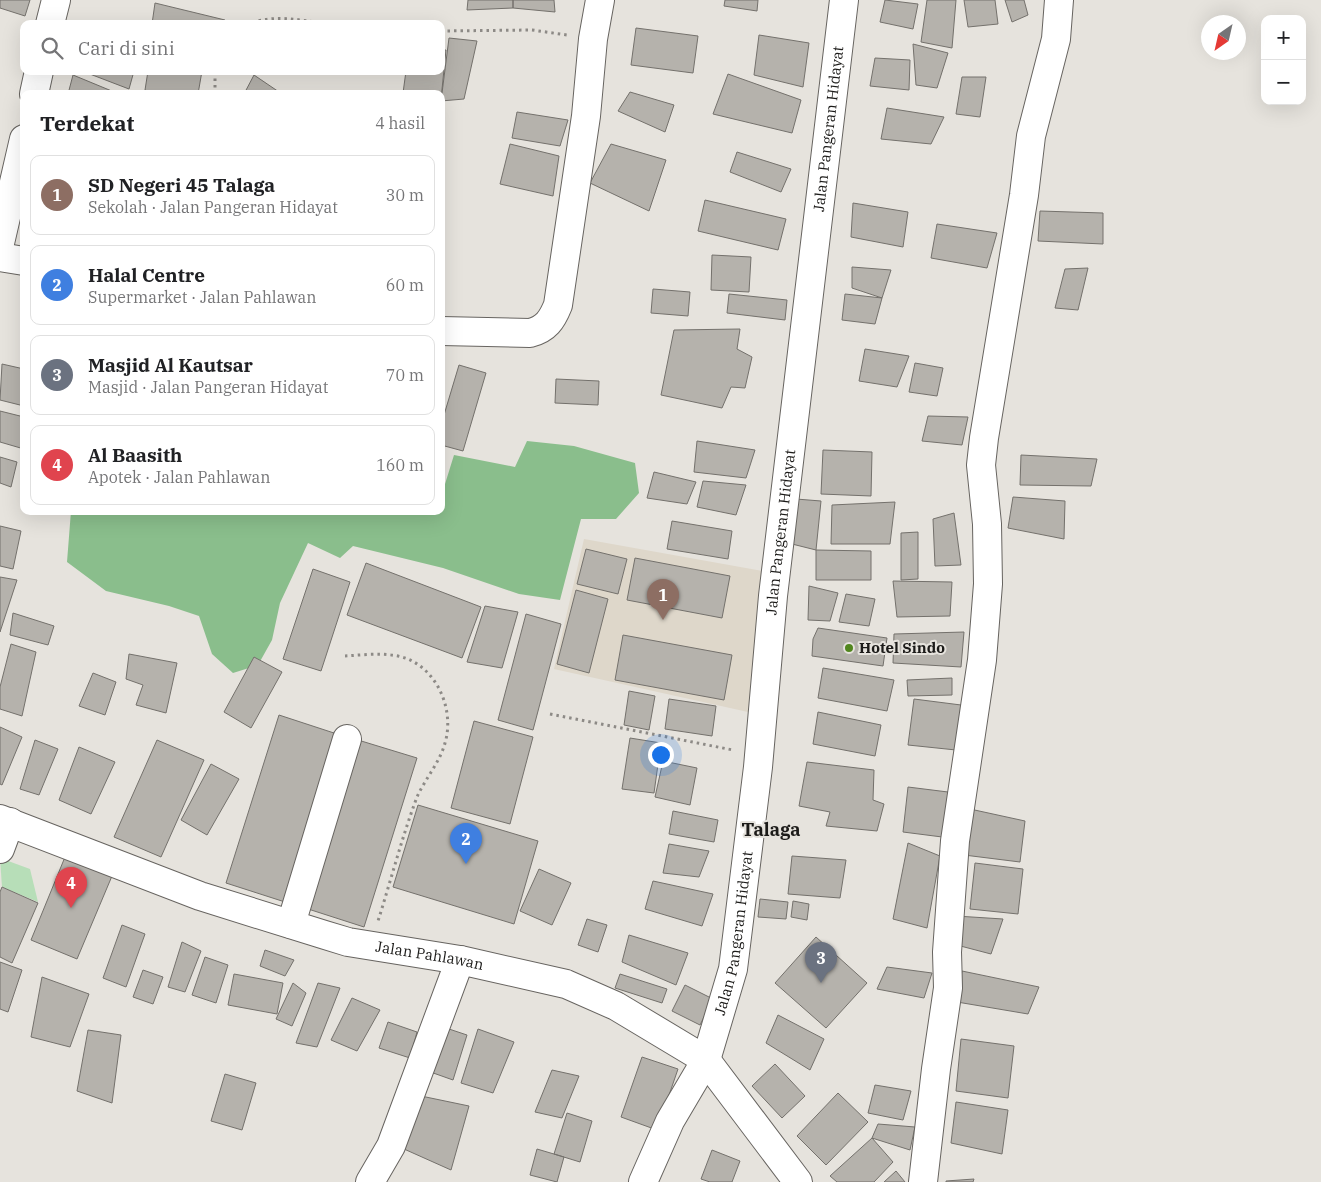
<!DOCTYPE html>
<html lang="id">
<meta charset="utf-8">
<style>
:root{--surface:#fff;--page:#f2f2f2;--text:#202124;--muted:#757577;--line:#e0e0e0;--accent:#51861e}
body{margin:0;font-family:"IBM Plex Serif",serif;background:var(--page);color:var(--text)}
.controls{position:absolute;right:15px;top:15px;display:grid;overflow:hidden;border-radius:10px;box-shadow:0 5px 20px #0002}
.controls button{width:45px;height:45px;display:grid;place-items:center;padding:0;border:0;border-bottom:1px solid var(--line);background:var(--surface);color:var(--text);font:25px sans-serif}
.compass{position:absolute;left:1201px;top:15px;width:45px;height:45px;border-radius:50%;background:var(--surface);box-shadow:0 5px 20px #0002;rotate:214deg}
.you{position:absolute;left:660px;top:754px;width:18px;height:18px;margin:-12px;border:4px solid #fff;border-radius:50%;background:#1a73e8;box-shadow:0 0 0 8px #1a73e833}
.badge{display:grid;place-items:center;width:32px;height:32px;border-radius:50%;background:var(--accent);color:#fff;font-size:16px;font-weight:700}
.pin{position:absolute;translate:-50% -41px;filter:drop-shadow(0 1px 2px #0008)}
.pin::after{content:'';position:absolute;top:26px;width:18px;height:15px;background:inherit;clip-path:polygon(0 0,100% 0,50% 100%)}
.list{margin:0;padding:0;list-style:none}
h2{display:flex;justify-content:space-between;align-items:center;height:65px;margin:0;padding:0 20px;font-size:21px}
h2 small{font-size:16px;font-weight:400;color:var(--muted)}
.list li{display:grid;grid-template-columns:32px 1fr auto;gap:15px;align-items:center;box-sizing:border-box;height:80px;margin:0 10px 10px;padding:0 10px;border:1px solid var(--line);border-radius:10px}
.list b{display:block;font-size:19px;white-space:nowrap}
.list p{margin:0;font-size:16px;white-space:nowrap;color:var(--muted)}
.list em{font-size:16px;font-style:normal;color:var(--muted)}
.icon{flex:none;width:28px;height:28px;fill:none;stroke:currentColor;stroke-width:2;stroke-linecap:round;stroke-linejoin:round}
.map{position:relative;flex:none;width:1321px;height:1182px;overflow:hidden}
.search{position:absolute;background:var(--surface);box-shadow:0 5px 20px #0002;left:20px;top:20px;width:425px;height:55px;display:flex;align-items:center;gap:12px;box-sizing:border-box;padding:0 18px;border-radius:10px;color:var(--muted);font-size:19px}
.panel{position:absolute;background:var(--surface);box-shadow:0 5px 20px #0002;left:20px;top:90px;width:425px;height:425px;border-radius:10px}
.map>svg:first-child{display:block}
.built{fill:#ded7ca}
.green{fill:#b7deb8}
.forest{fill:#8abe8c}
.building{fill:#b5b2ac;stroke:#74716c}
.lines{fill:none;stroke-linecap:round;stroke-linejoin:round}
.minor-casing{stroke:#676460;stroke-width:30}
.path{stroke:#8d8a86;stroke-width:3;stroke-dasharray:2.5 4;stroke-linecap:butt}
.minor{stroke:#fff;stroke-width:28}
.poi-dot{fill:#51861e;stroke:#e6e3dd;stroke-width:2}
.labels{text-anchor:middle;stroke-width:4;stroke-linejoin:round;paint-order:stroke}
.street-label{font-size:15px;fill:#1c1b19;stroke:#e6e3dd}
.poi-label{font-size:15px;font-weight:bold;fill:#1c1b19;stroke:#e6e3dd;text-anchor:start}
.quarter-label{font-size:18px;font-weight:bold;fill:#1c1b19;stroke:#e6e3dd}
</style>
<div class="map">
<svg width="1321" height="1182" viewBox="0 0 1321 1182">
<rect width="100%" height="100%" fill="#e6e3dd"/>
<path class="built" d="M584 539 768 572 748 712 554 669Z"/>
<path class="green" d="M0 858 30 869 38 902 2 887Z"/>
<path class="forest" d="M527 441 574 446 635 463 639 493 616 519H581L560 600 519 594 443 568 353 546 340 558 308 543 280 603 272 640 258 665 233 673 212 654 199 616 169 606 106 591 67 562 71 511H441V497L454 455 515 467Z"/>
<path class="building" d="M0 0H30L25 16 0 8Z
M468 0H513V8L467 10Z
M513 0H554L555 12 513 8Z
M725 0H758L757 11 724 6Z
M885 0 918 4 913 29 880 22Z
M927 0H956L952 48 921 42Z
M964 0H995L998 24 968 27Z
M1005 0H1024L1028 15 1012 22Z
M155 3 225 20 223 24H152Z
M636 28 698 36 693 73 631 65Z
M759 35 809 43 803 87 754 75Z
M449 38 477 41 464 99 441 101Z
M913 44 948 53 937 88 916 85Z
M441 50H446L441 99V94L403 93 406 71H441Z
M875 58 910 60 909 90 870 86Z
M82 71H134L129 89Z
M148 71H202L198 94H155L145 90Z
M728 74 801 100 792 133 713 114Z
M73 75 119 94H68Z
M254 75 282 94H244Z
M962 77H986L980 117 956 114Z
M630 92 674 105 665 132 618 111Z
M887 108 944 117 931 144 881 139Z
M517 112 568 120 560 146 512 138Z
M510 144 559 156 553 196 500 184Z
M611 144 666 160 649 211 590 183Z
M737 152 791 169 781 192 730 172Z
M705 200 786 219 778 250 698 231Z
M853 203 908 212 903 247 851 237Z
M1040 211 1103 213V244L1038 241Z
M937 224 997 233 987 268 931 258Z
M712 255 751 257 749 292 711 290Z
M852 267 891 270 882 298 852 288Z
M1088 268 1078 310 1055 308 1065 269Z
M653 289 690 292 688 316 651 313Z
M729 294 787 300 785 320 727 313Z
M845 294 882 298 875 324 842 320Z
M740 329 737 349 752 357 745 388 731 387 722 408 661 395 674 330Z
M865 349 909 356 897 387 859 381Z
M915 363 943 368 937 396 909 392Z
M2 364 24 369V406L0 400Z
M459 365 486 373 463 451 441 445V425Z
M556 379 599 381 598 405 555 403Z
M0 411 24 417V449L0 442Z
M928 416 968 417 962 445 922 441Z
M697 441 755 450 746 478 694 472Z
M823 450 872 452 871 496 821 494Z
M1021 455 1097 459 1091 486 1020 485Z
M0 457 17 462 11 487 0 483Z
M654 472 696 482 687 504 647 498Z
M703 481 746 485 736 515 697 507Z
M1013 497 1065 501 1064 539 1008 528Z
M796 499 821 501 816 550 792 544Z
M895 502 890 544H831L832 505Z
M954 513 961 565 935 566 933 519Z
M672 521 732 531 728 559 667 549Z
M0 526 21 531 13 569 0 566Z
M918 532V579L901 580V533Z
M586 549 627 559 618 594 577 584Z
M816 550 871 551V580H816Z
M635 558 730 576 722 618 627 600Z
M366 563 481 607 462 658 347 615Z
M313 569 350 582 321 671 283 659Z
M0 577 17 580 0 632Z
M893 581 952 582 950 616 897 617Z
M809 586 838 593 830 621 808 620Z
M576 590 608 599 589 673 557 664Z
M846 594 875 599 869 626 839 622Z
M485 606 518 612 502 668 467 662Z
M13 613 54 626 48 645 10 635Z
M526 614 561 624 533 730 498 720Z
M818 628 887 638 883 666 812 656 813 639Z
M964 632 961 667 893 663 894 634Z
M623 635 732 655 724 700 615 680Z
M11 644 36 652 22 716 0 709V687Z
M129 654 177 663 166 713 136 705 143 685 126 679Z
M254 657 282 672 251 728 224 712Z
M823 668 894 680 887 711 818 698Z
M93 673 116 682 105 715 79 706Z
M952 678V695L908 696 907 680Z
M629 691 655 696 649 730 624 725Z
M669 699 716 706 712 736 665 729Z
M914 699 961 705 956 750 908 745Z
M818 712 881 725 875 756 813 744Z
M279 715 337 734 285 902 226 883Z
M474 721 533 737 510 824 451 808Z
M0 727 22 737 2 785 0 784Z
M630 738 661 743 654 793 622 789Z
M35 740 58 749 39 795 20 789Z
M157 740 204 760 161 857 114 837Z
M358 740 417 758 364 927 305 908Z
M79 747 115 762 91 814 59 800Z
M663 761 697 768 690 805 655 797Z
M807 762 874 770 873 800 884 804 877 831 826 826 830 812 799 806Z
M211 764 239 779 207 835 181 820Z
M908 787 956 793 950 838 903 832Z
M418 805 538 841 514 924 393 887Z
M970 809 1025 821 1020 862 964 855Z
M673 811 718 820 714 842 669 834Z
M908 843 940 856 927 928 893 919Z
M669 844 709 851 699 877 663 873Z
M792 856 846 860 840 898 788 894Z
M65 857 112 876 77 959 31 940Z
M975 863 1023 869 1018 914 970 909Z
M539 869 571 883 552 925 520 911Z
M653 881 713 894 702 926 645 909Z
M2 887 38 903 12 963 0 957V892Z
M760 899 788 902 786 919 758 917Z
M793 901 809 904 807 920 791 917Z
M956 916 1003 919 991 954 949 943Z
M587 919 607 925 598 952 578 945Z
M122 925 145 934 126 987 103 978Z
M629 935 688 953 676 985 622 962Z
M816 937 867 983 826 1028 775 983Z
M182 942 201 951 185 992 168 987Z
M265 950 294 960 285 976 260 966Z
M205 957 228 965 216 1003 192 995Z
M0 962 22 970 8 1012 0 1009Z
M887 967 932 973 924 998 877 989Z
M143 970 163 977 153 1004 133 997Z
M962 971 1039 987 1028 1014 957 1002Z
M234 974 283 983 277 1014 228 1005Z
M620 974 667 989 662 1003 615 988Z
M42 977 89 994 70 1047 31 1037Z
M293 983 306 993 292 1026 276 1019Z
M318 983 340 988 317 1047 296 1043Z
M685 985 713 999 700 1025 672 1011Z
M352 998 380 1010 357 1051 331 1040Z
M778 1015 824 1039 810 1070 766 1043Z
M388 1022 417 1032 410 1058 379 1048Z
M437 1025 467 1035 453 1080 422 1069Z
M478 1029 514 1042 493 1093 461 1083Z
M88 1030 121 1035 112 1103 77 1091Z
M961 1039 1014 1046 1008 1098 956 1091Z
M642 1057 678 1069 657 1130 621 1117Z
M775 1064 805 1096 782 1118 752 1086Z
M552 1070 579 1076 562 1118 535 1112Z
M225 1074 256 1083 242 1130 211 1121Z
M875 1085 911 1091 903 1120 868 1113Z
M838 1093 868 1122 826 1165 797 1136Z
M421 1096 469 1106 451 1170 404 1149Z
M956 1102 1008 1110 1002 1154 951 1143Z
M567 1113 592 1121 580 1162 554 1154Z
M878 1124 915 1127 910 1150 872 1138Z
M872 1138 893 1162 874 1182H837L830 1176Z
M537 1149 564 1157 557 1182 530 1175Z
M712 1150 740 1161 732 1182H710L701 1179Z
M896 1171 905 1182H884Z
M974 1179 973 1182H946V1181Z"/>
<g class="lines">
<g class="minor-casing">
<g id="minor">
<path d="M50 24 56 0"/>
<path d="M34 94 39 71"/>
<path d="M0 243 24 139"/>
<path d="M0 257 24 261"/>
<path d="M441 331 530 333C546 329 552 320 558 305L586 116 593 39 600 0"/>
<path id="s1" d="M0 819 200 896 325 935 348 942 460 960 566 984 616 1006 706 1060 798 1182"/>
<path d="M0 849 10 822"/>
<path d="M291 924 347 739"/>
<path d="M370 1182 391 1146 460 960"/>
<path id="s2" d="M643 1182 670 1121 706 1060 733 969 758 767 773 596 844 0"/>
<path d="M923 1182 936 1069 948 988 947 952 955 841 982 660 988 584 987 524 981 465 984 438 1024 195 1031 136 1056 39 1059 0"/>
</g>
</g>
<path class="path" d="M246 24C277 14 298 20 329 24
M441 31 532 30 567 35
M215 94V71
M345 656C363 655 383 652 402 657 437 667 455 710 445 743 440 762 425 779 417 797 402 837 391 880 378 921
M550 714 733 750"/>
<use href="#minor" class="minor"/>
</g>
<circle class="poi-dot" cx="849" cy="648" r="5"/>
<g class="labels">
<g class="street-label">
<text dy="5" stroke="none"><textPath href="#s2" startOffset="1078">Jalan Pangeran Hidayat</textPath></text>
<text dy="5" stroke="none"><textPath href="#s2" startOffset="672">Jalan Pangeran Hidayat</textPath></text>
<text dy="5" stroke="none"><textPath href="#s2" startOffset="268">Jalan Pangeran Hidayat</textPath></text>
<text dy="5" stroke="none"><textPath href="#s1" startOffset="452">Jalan Pahlawan</textPath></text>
</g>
<g class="poi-label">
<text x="859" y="653">Hotel Sindo</text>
</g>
<g class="quarter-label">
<text x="771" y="836">Talaga</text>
</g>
</g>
</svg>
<div class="controls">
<button>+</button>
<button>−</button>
</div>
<svg class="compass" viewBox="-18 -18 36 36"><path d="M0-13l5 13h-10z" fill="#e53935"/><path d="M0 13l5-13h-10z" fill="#757577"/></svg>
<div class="you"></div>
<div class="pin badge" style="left:663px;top:620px;background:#8d6e63">1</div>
<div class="pin badge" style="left:466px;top:864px;background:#3f7fe0">2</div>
<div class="pin badge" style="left:821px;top:983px;background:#6b7280">3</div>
<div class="pin badge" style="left:71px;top:908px;background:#e0444e">4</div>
<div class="search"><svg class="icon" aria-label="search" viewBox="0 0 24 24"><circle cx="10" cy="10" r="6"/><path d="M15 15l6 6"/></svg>Cari di sini</div>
<section class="panel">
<h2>Terdekat<small>4 hasil</small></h2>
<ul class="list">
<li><span class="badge" style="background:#8d6e63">1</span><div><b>SD Negeri 45 Talaga</b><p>Sekolah · Jalan Pangeran Hidayat</p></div><em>30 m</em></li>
<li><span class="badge" style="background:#3f7fe0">2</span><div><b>Halal Centre</b><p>Supermarket · Jalan Pahlawan</p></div><em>60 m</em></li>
<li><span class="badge" style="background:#6b7280">3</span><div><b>Masjid Al Kautsar</b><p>Masjid · Jalan Pangeran Hidayat</p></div><em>70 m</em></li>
<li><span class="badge" style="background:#e0444e">4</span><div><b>Al Baasith</b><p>Apotek · Jalan Pahlawan</p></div><em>160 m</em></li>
</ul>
</section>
</div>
